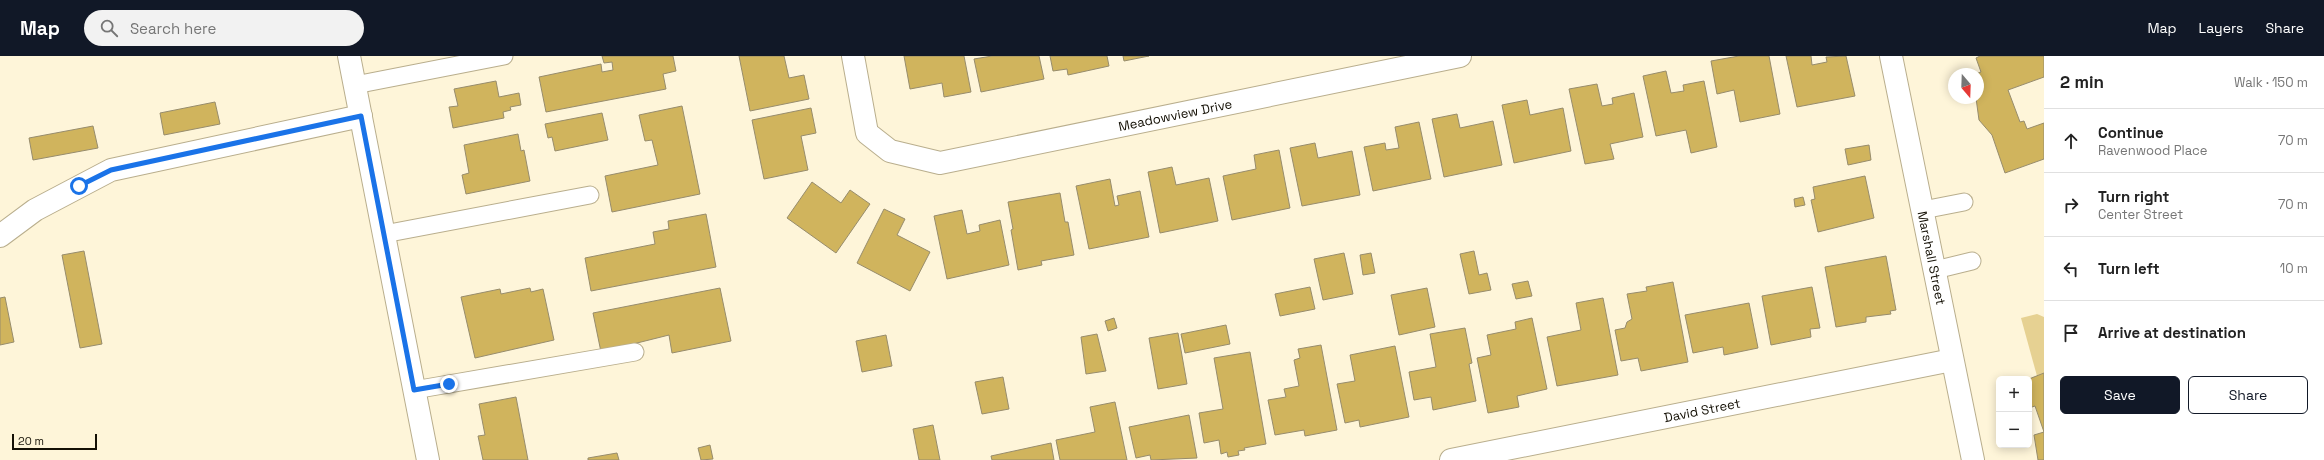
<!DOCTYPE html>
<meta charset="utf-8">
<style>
:root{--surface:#fff;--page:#f2f2f2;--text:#222;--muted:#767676;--line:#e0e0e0;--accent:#111827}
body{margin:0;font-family:"Space Grotesk",sans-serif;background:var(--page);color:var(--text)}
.controls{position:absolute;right:12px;bottom:12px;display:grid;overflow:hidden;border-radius:6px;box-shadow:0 2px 10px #0003}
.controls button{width:36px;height:36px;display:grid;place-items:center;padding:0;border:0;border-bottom:1px solid var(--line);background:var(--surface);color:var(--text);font:20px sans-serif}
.compass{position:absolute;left:1948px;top:12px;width:36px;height:36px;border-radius:50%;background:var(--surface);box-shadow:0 2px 10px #0003;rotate:161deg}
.scale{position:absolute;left:12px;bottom:10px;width:85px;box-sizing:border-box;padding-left:4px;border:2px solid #141005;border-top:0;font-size:11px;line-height:14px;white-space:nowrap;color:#141005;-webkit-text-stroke:3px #fef5d9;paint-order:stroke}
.stop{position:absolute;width:12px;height:12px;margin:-9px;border:3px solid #1a73e8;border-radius:50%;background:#fff}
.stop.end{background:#1a73e8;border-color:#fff;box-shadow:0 1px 4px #0008}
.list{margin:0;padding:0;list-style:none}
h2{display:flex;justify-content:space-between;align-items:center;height:52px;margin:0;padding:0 16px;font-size:17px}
h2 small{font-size:13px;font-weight:400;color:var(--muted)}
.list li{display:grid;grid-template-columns:26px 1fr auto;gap:12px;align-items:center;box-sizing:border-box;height:64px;padding:0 16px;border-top:1px solid var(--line)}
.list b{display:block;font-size:15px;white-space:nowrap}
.list p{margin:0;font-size:13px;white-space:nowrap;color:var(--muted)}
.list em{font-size:13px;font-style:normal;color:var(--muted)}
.actions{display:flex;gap:8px;padding:12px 16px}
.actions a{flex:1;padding:9px 0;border:1px solid var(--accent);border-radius:6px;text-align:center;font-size:14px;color:var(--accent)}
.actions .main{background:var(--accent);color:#fff}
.icon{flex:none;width:22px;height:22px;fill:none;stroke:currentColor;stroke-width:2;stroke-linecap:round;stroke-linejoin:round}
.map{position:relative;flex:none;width:2044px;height:404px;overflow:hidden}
header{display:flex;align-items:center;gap:24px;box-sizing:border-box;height:56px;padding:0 20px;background:var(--accent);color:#fff}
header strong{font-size:19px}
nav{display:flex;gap:22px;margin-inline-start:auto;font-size:14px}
.search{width:280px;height:36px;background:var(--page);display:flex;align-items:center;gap:10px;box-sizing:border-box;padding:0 14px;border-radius:22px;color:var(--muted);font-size:15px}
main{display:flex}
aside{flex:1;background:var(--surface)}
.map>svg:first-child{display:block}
.green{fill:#e6d192}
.building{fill:#d0b45d;stroke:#978c6c}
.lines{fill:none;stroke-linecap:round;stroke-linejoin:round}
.service-casing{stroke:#b9ae8d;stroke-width:19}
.minor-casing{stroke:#b9ae8d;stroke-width:24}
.tertiary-casing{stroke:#b9ae8d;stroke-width:24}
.service{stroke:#fff;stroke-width:17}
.minor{stroke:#fff;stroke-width:22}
.tertiary{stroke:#fff;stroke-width:22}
.route{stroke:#1a73e8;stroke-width:5}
.labels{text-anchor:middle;stroke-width:4;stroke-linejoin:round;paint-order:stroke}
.street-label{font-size:13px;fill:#141005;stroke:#fef5d9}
</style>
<header>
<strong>Map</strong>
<div class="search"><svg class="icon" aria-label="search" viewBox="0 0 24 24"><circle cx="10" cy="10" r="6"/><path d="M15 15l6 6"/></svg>Search here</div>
<nav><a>Map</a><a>Layers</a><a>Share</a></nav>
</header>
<main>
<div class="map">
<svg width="2044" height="404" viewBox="0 0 2044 404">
<rect width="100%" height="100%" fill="#fef5d9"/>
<path class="green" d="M2037 258 2044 261V317L2037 320 2021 262Z"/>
<path class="building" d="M602 0H673L676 15 663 18 666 33 546 56 539 21 601 8 602 16 613 14 612 6 604 7Z
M739 0H784L789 22 804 19 809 43 750 55Z
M904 0H964L971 36 944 41 942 27 910 33Z
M992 0H1039L1044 23 981 36 974 3Z
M1050 0H1107L1109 10 1068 19 1067 13 1053 15Z
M1123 0H1149L1124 5Z
M1739 0H1769L1780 58 1740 66 1734 34 1717 38 1711 5Z
M1786 0H1811L1812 9 1827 6 1826 1 1846 0 1855 40 1797 51Z
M1980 0H2044V21L2008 34 2020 66 2024 65 2027 73 2044 67V103L2005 117 1992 79 1979 64 1976 42 1978 18H1976L1981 16 1976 2Z
M1666 15 1671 37 1684 35 1683 29 1704 25 1717 91 1691 97 1686 74 1656 80 1643 20Z
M496 25 499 41 519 37 521 49 510 51 511 54 503 56 504 62 453 72 449 51 458 50 454 33Z
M1597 28 1602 50 1613 48 1612 42 1634 37 1643 81 1610 88 1614 103 1585 108 1569 33Z
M1527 44 1530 59 1563 52 1571 95 1514 107 1502 49Z
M215 46 220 68 164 79 160 57Z
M682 50 700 138 612 156 605 120 658 109 652 84 645 85 639 59Z
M811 52 816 77 801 80 808 114 764 123 752 64Z
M602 57 608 84 555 95 552 81 548 82 545 68Z
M1457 58 1460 72 1493 65 1502 109 1444 121 1432 63Z
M1419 66 1431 123 1373 135 1364 91 1385 87 1386 94 1399 92 1395 71Z
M93 70 98 92 33 104 29 82Z
M518 78 521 95 524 94 530 125 466 138 462 119 469 117 464 89Z
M1315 87 1318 102 1352 95 1360 139 1302 150 1290 92Z
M1869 89 1871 104 1848 109 1845 93Z
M1279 94 1290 152 1232 164 1223 120 1256 113 1254 99Z
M1172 111 1176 129 1209 122 1218 165 1160 177 1148 116Z
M1865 120 1874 162 1818 176 1811 144 1815 143 1813 131Z
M1110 123 1115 150 1119 149 1117 140 1140 135 1149 181 1089 193 1076 130Z
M812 126 841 147 850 134 870 148 836 197 787 162Z
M1060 137 1065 166H1068L1074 199 1041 205 1042 209 1018 214 1011 174 1013 173 1008 146Z
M1803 141 1805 149 1795 151 1794 143Z
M884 153 905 163 897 179 930 196 910 235 857 207Z
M962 154 967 178 980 175 979 169 1000 164 1009 209 947 223 934 160Z
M706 158 716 211 591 235 585 202 655 188 653 176 669 173 668 165Z
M84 195 102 288 80 292 62 199Z
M1474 195 1479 219 1487 217 1491 234 1469 238 1460 198Z
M1344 197 1353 238 1323 244 1314 203Z
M1371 197 1375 217 1363 219 1360 199Z
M1886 200 1896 254 1890 255 1891 258 1866 261V266L1836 271 1825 211Z
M1528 225 1532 240 1516 243 1512 228Z
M1673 226 1688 306 1641 315 1638 302 1621 305 1615 274 1625 272 1627 266 1632 263 1627 238 1647 235 1646 231Z
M1310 231 1315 253 1280 260 1275 238Z
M1812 231 1820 272 1810 273 1811 281 1771 289 1762 240Z
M530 232 531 236 543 233 554 284 475 302 461 241 500 233 501 238Z
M720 232 731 285 672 297 669 279 601 296 593 257Z
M1427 232 1435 271 1399 279 1391 239Z
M5 241 14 286 0 289V242Z
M1603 242 1618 319 1557 330 1547 281 1581 274 1576 247Z
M1749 247 1758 292 1724 299 1723 291 1693 297 1685 259Z
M1114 262 1117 272 1108 275 1105 265Z
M1532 262 1547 333 1517 340 1519 351 1488 357 1477 302 1491 299 1487 279 1516 273 1515 266Z
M1226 269 1230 288 1185 297 1181 278Z
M1465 272 1472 307 1469 308 1476 345 1433 354 1431 341 1414 344 1409 316 1436 311 1430 278Z
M1178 277 1187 328 1158 333 1149 282Z
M1097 278 1106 315 1086 318 1081 281Z
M886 279 892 310 862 316 856 285Z
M1321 289 1337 374 1305 380 1304 374 1275 379 1268 344 1286 341 1284 333 1299 330 1294 304 1300 302 1298 293Z
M1395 290 1409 361 1360 371 1359 364 1345 367 1337 328 1355 325 1350 299Z
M1250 296 1266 388 1244 392 1245 394 1238 395 1239 399 1228 401 1227 396 1221 398 1219 384 1204 387 1199 357 1223 353 1214 302Z
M2044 317V376L2035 350 2029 352V323Z
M1003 321 1009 353 982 358 975 326Z
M516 341 528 404H483L478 380 485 379 479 348Z
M1115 346 1127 404H1060L1056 384 1095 376 1090 351Z
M1189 359 1197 402 1151 404 1150 399 1136 402 1129 371Z
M933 369 940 404H919L913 373Z
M2044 376V404H2038L2034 379Z
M1051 387 1054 404H992L991 400Z
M710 389 713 403 701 404 698 392Z
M617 397 619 404H588V402Z"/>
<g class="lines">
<g class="service-casing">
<path id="service" d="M355 29 504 0
M1923 154 1964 146
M384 178 590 139
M1935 214 1972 205
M414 334 635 296"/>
</g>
<g class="minor-casing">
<g id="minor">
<path id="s1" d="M853 0 867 77 890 95 940 107 1460 0"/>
<path id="s2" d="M1891 0 1973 404"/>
<path d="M0 180 35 154 111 114 361 60"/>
<path id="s3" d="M1451 404 1952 304"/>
</g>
</g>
<g class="tertiary-casing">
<path id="tertiary" d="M349 0 428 404"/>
</g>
<use href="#service" class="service"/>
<use href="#minor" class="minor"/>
<use href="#tertiary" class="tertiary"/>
</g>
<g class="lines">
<path class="route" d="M79 130 111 114 361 60 414 334 449 328"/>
</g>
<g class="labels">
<g class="street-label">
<text dy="5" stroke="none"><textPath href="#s1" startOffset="399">Meadowview Drive</textPath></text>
<text dy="5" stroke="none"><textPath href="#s2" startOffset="206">Marshall Street</textPath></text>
<text dy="5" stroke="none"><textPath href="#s3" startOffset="256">David Street</textPath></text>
</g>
</g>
</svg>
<div class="controls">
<button>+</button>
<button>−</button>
</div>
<svg class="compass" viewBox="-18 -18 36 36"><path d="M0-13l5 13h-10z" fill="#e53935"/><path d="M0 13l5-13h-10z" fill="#767676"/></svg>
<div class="scale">20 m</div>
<div class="stop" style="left:79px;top:130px"></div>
<div class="stop end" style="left:449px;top:328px"></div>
</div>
<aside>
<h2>2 min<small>Walk · 150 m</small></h2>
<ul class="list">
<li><svg class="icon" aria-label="ahead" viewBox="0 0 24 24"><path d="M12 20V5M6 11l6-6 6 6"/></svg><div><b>Continue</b><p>Ravenwood Place</p></div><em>70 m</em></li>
<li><svg class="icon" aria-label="right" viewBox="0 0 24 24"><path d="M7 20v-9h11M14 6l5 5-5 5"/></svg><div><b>Turn right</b><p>Center Street</p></div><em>70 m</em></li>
<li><svg class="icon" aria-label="left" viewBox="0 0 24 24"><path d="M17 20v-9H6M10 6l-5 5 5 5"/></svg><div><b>Turn left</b></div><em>10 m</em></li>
<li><svg class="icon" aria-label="arrive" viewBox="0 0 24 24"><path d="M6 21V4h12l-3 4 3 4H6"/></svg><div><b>Arrive at destination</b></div></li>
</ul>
<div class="actions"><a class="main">Save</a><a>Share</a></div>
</aside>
</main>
